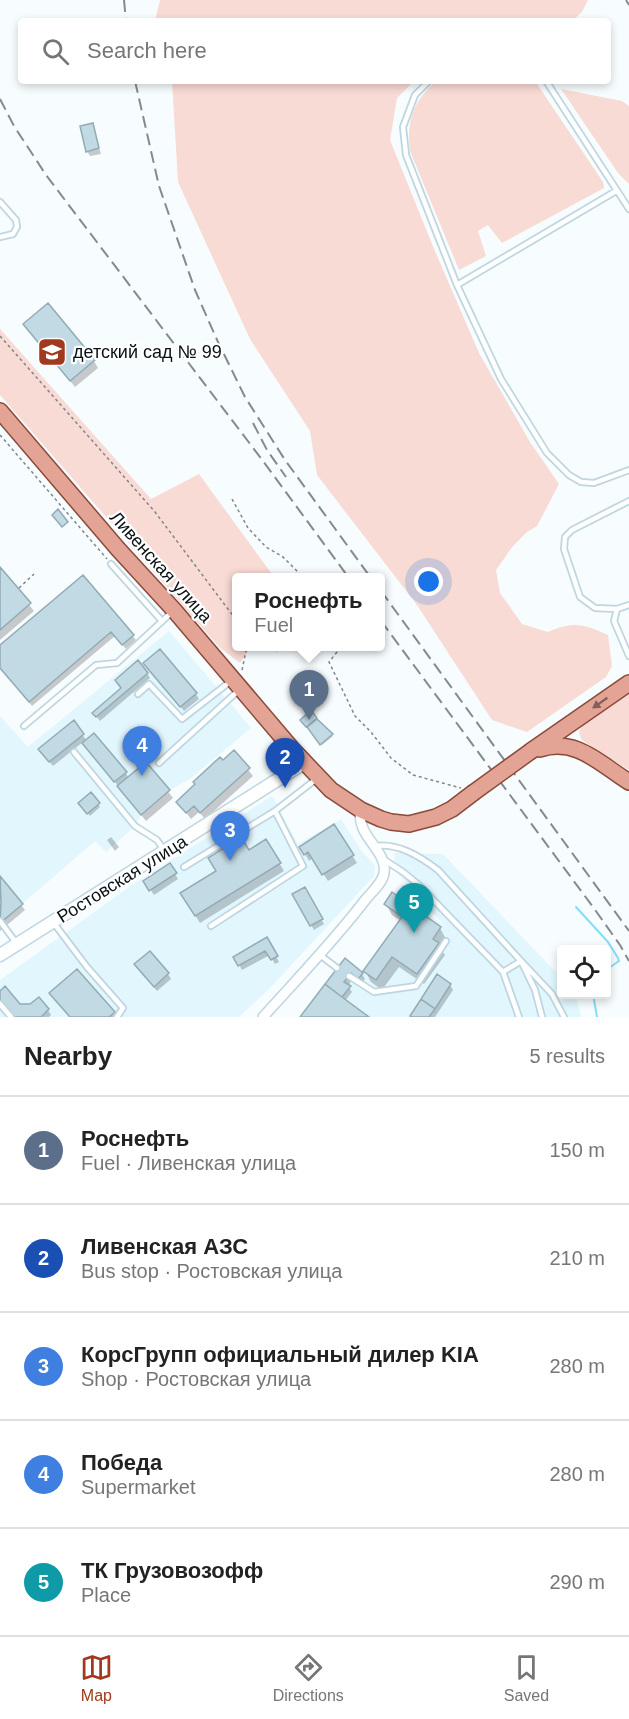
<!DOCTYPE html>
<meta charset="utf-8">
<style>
:root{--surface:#fff;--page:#f2f2f2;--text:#222;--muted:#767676;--line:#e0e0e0;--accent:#a1391e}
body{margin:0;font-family:Arial,sans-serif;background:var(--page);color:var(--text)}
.controls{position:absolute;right:18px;bottom:18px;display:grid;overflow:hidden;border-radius:6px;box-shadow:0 3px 9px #0003}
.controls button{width:54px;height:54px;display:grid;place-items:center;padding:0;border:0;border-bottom:2px solid var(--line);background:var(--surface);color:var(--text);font:30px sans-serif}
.you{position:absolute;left:429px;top:582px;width:21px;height:21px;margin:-15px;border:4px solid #fff;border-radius:50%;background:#1a73e8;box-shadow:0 0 0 9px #1a73e833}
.badge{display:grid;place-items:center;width:39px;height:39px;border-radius:50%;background:var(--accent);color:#fff;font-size:20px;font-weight:700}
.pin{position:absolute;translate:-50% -50px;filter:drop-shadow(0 2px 3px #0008)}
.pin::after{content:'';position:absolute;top:32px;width:21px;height:18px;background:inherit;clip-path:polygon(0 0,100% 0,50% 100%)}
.popup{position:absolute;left:232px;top:573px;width:153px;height:78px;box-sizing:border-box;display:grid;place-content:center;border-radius:6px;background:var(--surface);filter:drop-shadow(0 2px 4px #0005);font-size:20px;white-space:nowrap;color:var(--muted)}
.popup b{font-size:22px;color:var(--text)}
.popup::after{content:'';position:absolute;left:50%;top:100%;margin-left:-12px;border:12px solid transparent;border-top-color:var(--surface)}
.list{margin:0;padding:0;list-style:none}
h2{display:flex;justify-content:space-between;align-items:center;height:78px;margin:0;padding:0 24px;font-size:26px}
h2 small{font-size:20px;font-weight:400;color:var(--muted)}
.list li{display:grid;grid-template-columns:39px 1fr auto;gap:18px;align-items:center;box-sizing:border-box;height:108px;padding:0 24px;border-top:2px solid var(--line)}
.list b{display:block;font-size:22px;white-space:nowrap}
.list p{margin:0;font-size:20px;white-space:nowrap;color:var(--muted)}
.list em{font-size:20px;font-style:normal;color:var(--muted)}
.icon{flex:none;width:33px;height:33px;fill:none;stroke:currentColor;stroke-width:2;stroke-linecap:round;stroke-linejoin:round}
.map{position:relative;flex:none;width:629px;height:1017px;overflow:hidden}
.search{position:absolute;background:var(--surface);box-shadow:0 3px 9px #0003;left:18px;right:18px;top:18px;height:66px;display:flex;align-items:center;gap:15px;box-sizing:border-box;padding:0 21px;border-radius:6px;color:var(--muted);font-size:22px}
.sheet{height:618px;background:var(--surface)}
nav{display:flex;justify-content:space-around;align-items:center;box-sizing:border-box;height:84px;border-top:2px solid var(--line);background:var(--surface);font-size:16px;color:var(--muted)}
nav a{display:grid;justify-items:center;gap:3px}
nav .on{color:var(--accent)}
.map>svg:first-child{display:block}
.built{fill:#e2f6fe}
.green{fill:#f8dbd4}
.shadow{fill:#0003}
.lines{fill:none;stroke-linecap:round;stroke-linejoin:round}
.stream{stroke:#85ddfe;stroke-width:2}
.building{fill:#c1dae4;stroke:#93abb4;stroke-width:1.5}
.service-casing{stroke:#bed6e1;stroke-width:8}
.minor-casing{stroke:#bed6e1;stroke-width:12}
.tertiary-casing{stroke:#bed6e1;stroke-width:15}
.primary-casing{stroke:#8a4a3a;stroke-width:18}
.path{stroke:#808789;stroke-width:1.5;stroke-dasharray:3 3;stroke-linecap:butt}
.service{stroke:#fff;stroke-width:4.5}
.minor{stroke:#fff;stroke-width:9}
.tertiary{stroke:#fff;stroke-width:12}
.primary{stroke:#e3a495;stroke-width:15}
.rail{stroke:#848b8e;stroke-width:2;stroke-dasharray:12 6;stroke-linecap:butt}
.primary-bridge-casing{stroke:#8a4a3a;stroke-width:18;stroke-linecap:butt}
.primary-bridge{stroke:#e3a495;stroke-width:15}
.oneway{fill:#80625b}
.labels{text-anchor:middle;stroke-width:4.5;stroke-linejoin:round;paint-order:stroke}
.poi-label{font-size:18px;fill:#081114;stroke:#fff;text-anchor:start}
.street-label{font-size:18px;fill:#081114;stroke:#fff}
</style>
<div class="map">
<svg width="629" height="1017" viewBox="0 0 629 1017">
<rect width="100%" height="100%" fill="#f7fcfe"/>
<path class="built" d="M169 631 251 728 191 778 170 790 146 762 117 786 141 815 135 826 106 852 95 841 0 923V716L28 747Z
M272 796 298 844 341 819 361 850 375 866 374 876 269 989 239 1017H0V980L132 885Z
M395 853 443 854 548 964 561 976 562 994 576 995 581 1017H300L345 958 364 971 402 917 384 904 392 892 444 925 394 869Z"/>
<path class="green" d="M160 0H588L582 12 572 21H155Z
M172 81H414L397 98 390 140 432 244 479 353 530 442 559 484 537 526 527 532 513 546 496 570 500 593 522 624 548 632C574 621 583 624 608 635L612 666 606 677 527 732 492 720 417 605 317 475 310 431 250 339 178 182Z
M437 81H535L603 182 604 188 502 243 488 225 478 231 486 256 459 270 410 151C406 123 414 98 437 81Z
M561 89 622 101 629 106V184L618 173Z
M0 329 151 499 199 474 274 577 237 578V646L251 647 240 663 219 647 0 395Z
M629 690V769H627L586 743 581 739 579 732 584 721Z"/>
<path class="shadow" d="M92 125 101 154 90 156 87 151Z
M25 325 94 361 98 368 75 387Z
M0 569 34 611 0 640Z
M83 577 136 640 126 649 115 636 32 706 0 668V647Z
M269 646H280L277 652Z
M145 664 196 694 199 699 184 711Z
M147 673 150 678 100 721 94 713Z
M311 712 324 730 326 728 333 736 322 745 316 738 317 737 302 720Z
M73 722 87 741 126 773 129 779 146 764 173 798 146 821 83 742 53 766 43 754Z
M234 752 253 776 205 819 199 812 191 819 178 802Z
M98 804 100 807 90 816 82 806Z
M334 826 357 863 328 881 313 858 309 861 301 847Z
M111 837 119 847 115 851 107 840Z
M266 841 284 871 200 923 182 894Z
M170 865 178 879 154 895 145 881Z
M0 879 25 910 0 931V905L3 903 0 900Z
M304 889 324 924 314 930 294 895Z
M386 904 440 928 446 939 440 948 445 955 424 984 399 967 382 990 371 982 365 971 401 921 392 915Z
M267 939 279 962 275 964 270 955 242 970 235 957Z
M345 961 362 974 365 979 362 983 354 977 348 986 352 992 345 1001 366 1017H302Z
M139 970 168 974 171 979 157 991Z
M450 985 453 990 435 1017H412Z
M0 993 20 1006H31L48 1010 51 1015 49 1017H13Z
M51 993 114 1013 116 1017H69Z"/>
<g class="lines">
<path class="stream" d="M576 907 608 942 618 958 619 961 606 970
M593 994 597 1017"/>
</g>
<path class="building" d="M93 123 99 148 86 152 80 126Z
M48 303 95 360 70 381 23 324Z
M58 509 68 522 62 527 52 515Z
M0 567 31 603 0 630Z
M83 575 134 635 122 645 111 632 29 702 0 668V645Z
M160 649 197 693 180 707 143 663Z
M138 660 148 673 96 717 92 713 121 688 115 680Z
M311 710 317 718 306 727 300 720Z
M317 719 333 734 320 745 307 727Z
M74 720 84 734 49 762 38 749Z
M94 733 127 772 114 782 82 743Z
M234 750 250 768 200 813 194 806 186 813 176 802 195 784 193 782 220 757 223 760Z
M146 762 170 790 141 815 117 786Z
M91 792 100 803 87 814 78 803Z
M334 824 354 855 322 875 308 852 304 855 299 847Z
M241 837 249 850 266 839 281 863 195 916 180 893 216 871 208 858Z
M170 863 177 873 149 891 143 881Z
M0 876 23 904 0 923 1 902Z
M305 887 323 919 310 926 292 894Z
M392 892 441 927 433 939 439 943 417 974 392 957 376 980 363 971 402 917 384 904Z
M267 937 278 956 271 960 265 951 238 966 233 957Z
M150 951 169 973 154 987 134 964Z
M345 958 363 973 358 979 351 973 344 982 351 986 342 997 325 984Z
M77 969 115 1012 109 1017H70L49 993Z
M437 974 451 984 435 1009 421 999Z
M325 984 342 997 369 1017H300Z
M5 986 20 1004H30L39 997 49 1009 41 1017H13L0 1002V991Z
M421 999 435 1009 429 1017H412L410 1016Z"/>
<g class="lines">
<g class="service-casing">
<path id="service" d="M429 81 415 95 403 127 406 155 457 285 501 379 547 453 569 475 581 482 594 483 629 470
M546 81 629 209
M0 202 16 220 17 227 13 234 0 237
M457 285 616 191
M629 501 572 530 565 537 564 549 580 597 595 608 617 609 629 605
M111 564 162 621
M617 609 614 621 629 656
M138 694 149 684 182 719 231 681
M24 726 96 665 117 663 172 612
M74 752 135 826 157 840 164 850
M159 763 239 690
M374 846C398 843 418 855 438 870L521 961 535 990 542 1017
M383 859 403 872 419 885 503 972 519 1017
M184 867 275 811
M0 921 17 944
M53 922 87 967 123 1008 117 1017
M211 926 303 866 275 811 315 780
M320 955 337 968
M503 972 521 961 552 994 564 1017
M349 976 374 992 416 986 446 941
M0 1004 11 1017"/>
</g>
<g class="minor-casing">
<path id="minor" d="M263 1017C298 978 334 941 366 899 372 892 383 882 384 873 388 850 355 836 361 810"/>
</g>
<g class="tertiary-casing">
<path id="tertiary" d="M0 955 304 763"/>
</g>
<g class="primary-casing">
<path id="primary" d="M0 411 118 549 174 610 293 750 331 790 361 810 381 819 391 822 409 824 436 817 452 809 473 793
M540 749C576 737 600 764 629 782
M531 751 629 683"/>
</g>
<path class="path" d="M0 336 155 512 237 621
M0 435 107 559
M232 499 248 528 266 547 283 557 304 578
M19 588 34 574
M336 646 337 652 329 662 355 716 371 732 391 758 413 775 461 788
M242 670 247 646"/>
<use href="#service" class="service"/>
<use href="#minor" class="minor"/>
<use href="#tertiary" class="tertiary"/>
<use href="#primary" class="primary"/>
<path class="rail" d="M124 0 126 21
M626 0 629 5
M135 81 159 186 195 290 218 342 245 397 285 460 371 578
M0 99 14 126 46 175 263 461 349 578
M253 423 267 450 286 477
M381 591 629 931
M381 621 593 907 620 945 629 961"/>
<g class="primary-bridge-casing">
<path id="primary-bridge" d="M473 793 531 751"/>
</g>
<use href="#primary-bridge" class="primary-bridge"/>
</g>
<defs><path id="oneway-solid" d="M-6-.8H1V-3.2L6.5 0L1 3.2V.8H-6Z" transform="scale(1.5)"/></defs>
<use class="oneway" href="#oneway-solid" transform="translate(600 703) rotate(145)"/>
<defs>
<g id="school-square" transform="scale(1.5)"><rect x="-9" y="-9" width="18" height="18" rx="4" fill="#a1391e" stroke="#fff"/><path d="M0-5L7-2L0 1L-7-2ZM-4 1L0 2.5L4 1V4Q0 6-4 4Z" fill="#fff"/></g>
</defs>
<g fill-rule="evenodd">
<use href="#school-square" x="52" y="352"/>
</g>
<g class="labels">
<g class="poi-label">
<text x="73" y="358">детский сад № 99</text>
</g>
<g class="street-label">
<text transform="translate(161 567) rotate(48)" y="6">Ливенская улица</text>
<text transform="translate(122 879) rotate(-32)" y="6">Ростовская улица</text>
</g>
</g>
</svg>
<div class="controls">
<button><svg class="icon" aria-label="locate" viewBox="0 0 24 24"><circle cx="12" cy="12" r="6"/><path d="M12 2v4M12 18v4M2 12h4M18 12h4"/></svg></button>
</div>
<div class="you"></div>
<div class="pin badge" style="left:309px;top:720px;background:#5c6f8a">1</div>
<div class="popup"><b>Роснефть</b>Fuel</div>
<div class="pin badge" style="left:285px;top:788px;background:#1a4fb4">2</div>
<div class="pin badge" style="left:230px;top:861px;background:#3f7fe0">3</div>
<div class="pin badge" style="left:142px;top:776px;background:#3f7fe0">4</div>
<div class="pin badge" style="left:414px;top:933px;background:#0f9aa8">5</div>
<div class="search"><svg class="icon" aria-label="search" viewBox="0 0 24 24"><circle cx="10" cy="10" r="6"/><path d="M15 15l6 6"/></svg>Search here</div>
</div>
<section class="sheet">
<h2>Nearby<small>5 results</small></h2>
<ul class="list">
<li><span class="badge" style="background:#5c6f8a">1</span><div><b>Роснефть</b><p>Fuel · Ливенская улица</p></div><em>150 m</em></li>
<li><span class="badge" style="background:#1a4fb4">2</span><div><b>Ливенская АЗС</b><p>Bus stop · Ростовская улица</p></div><em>210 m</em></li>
<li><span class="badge" style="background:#3f7fe0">3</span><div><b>КорсГрупп официальный дилер KIA</b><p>Shop · Ростовская улица</p></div><em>280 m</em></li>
<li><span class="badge" style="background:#3f7fe0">4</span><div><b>Победа</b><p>Supermarket</p></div><em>280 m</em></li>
<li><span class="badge" style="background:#0f9aa8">5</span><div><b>ТК Грузовозофф</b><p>Place</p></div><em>290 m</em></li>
</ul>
</section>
<nav>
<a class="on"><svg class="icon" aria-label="map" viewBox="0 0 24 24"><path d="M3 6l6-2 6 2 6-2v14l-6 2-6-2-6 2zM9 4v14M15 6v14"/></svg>Map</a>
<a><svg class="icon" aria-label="directions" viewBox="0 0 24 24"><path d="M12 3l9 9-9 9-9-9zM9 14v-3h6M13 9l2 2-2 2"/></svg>Directions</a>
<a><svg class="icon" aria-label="saved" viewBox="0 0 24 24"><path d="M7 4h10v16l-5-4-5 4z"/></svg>Saved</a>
</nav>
